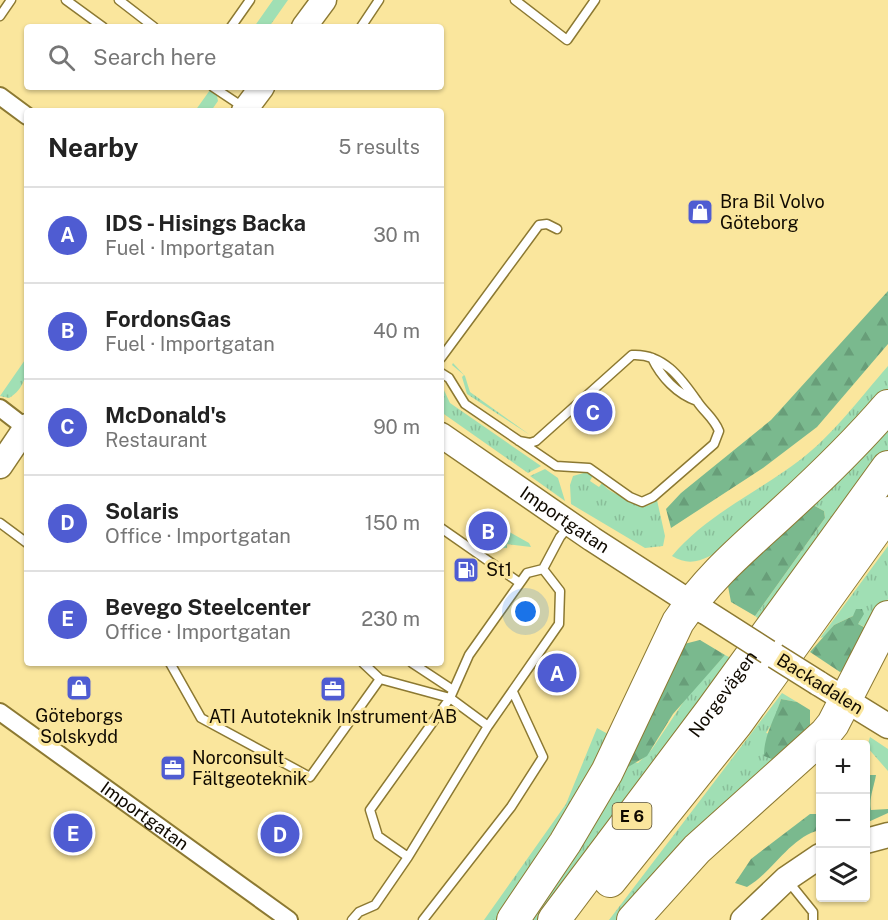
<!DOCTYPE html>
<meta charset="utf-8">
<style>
:root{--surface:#fff;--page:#f6f6f6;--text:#222;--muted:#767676;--line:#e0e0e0;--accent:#4f5cd2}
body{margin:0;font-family:"Public Sans",sans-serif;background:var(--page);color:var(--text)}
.controls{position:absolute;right:18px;bottom:18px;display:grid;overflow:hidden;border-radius:6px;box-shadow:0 2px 4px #0004}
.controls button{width:54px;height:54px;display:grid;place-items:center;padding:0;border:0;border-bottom:2px solid var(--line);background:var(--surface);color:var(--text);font:30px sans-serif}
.you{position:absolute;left:526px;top:612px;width:21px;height:21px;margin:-15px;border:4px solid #fff;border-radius:50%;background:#1a73e8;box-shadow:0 0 0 9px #1a73e833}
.badge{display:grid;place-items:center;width:39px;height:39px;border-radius:50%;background:var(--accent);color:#fff;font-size:20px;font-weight:700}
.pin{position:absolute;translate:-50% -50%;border:3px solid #fff;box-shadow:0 2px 6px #0006}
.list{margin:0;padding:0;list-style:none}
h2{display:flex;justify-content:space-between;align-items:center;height:78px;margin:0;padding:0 24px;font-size:26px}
h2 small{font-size:20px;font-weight:400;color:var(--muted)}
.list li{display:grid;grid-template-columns:39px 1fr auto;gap:18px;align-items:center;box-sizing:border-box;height:96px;padding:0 24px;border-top:2px solid var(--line)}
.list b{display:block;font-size:22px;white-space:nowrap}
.list p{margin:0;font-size:20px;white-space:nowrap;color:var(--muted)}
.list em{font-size:20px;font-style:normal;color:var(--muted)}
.icon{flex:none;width:33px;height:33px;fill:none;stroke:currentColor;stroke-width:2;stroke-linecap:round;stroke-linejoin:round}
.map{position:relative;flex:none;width:888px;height:920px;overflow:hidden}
.search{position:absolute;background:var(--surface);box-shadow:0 2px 4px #0004;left:24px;top:24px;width:420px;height:66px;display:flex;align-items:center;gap:15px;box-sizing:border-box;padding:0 21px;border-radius:6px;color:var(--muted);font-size:22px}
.panel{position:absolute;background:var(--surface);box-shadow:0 2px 4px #0004;left:24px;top:108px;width:420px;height:558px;border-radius:6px}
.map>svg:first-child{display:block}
.grass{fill:url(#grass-tufts)}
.forest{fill:url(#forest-firs)}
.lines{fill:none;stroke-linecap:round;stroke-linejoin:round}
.lane-casing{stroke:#8c7932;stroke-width:11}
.street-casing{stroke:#8c7932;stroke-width:20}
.secondary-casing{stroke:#8c7932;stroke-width:27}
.highway-casing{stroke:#8c7932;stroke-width:34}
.lane{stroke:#fff;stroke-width:8}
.street{stroke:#fff;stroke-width:16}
.secondary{stroke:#fff;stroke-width:24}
.highway{stroke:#fff;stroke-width:32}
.secondary-bridge-casing{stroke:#8c7932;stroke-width:27;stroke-linecap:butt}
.secondary-bridge{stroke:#fff;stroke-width:24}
.labels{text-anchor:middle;stroke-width:6;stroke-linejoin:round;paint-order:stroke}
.shield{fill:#fae69d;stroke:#564c2f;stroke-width:1.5}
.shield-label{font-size:16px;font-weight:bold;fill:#100a00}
.poi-label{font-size:18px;fill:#100a00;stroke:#fae69d;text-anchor:start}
.street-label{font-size:18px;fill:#100a00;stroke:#fae69d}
</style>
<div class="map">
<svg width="888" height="920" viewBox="0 0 888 920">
<defs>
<pattern id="grass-tufts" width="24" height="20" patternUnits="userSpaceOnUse" patternTransform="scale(1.5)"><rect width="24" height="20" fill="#a0dfb4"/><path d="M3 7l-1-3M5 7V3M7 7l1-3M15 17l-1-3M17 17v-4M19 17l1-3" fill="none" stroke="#89be99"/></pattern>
<pattern id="forest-firs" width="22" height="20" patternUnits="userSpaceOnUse" patternTransform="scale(1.5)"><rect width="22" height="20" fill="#7ab98e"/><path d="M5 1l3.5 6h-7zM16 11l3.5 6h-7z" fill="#689e79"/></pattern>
</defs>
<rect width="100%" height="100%" fill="#fae69d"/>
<path class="grass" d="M273 0H288L269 27H254Z
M210 90 217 96 218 101 211 111H195Z
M27 357C27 373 25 389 9 398L0 396Z
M453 363 465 376 470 392 530 435 467 394 462 377 464 375 452 365Z
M888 366V395L728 545C709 557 693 569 672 556 706 515 758 492 800 460 834 434 860 398 888 366Z
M442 386 450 403 541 466 528 473 441 412Z
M888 419V450L760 620 755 616 825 518 824 511 813 505Z
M545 469 558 478 565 501 530 476Z
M587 472 593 475 590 481 599 487 602 483C607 490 614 493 621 496 635 503 643 512 657 500L665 536 663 546 645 548 571 504 570 485 573 476Z
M504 529 529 543 531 547 507 544V548H492L500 531Z
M888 546V599L872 629 857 624 860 621 853 616 834 625 824 637 820 638Z
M725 655 731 658 537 920H526L622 759 638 763 652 749 688 695Z
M782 693 797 702 781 699 775 719 766 733 796 739 810 726 808 734 626 920H609Z
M597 728 608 734 606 740 563 815 496 920H484L566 804Z
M870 737 888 749V771L867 747Z"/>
<path class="forest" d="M888 291V344L817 427 763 468 671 528 666 509 681 493 771 420Z
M813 505 824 511 825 518 755 616 731 602 727 581Z
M856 609H862L864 614 858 624 870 630 850 666 840 672 810 652 834 625 853 616Z
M700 640 725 655 673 714 647 756 628 767 622 760 684 644Z
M781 699 797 702 810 710V726L772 759 764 756C764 734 775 719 781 699Z
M866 775H876C874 787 869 797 871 810L888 809V813L866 823Z
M810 814H820V830C790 837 773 872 747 887L735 883 751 859Z"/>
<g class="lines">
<g class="lane-casing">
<path id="lane" d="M66 0 103 27
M119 0 154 27
M515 0 567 40 595 0
M0 16 11 0
M231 27 250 0
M361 27 379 0
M213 87 243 107
M441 358 539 225 547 224 557 229
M652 358C661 377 677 394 697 401
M441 373 449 378 465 404 556 466 589 468 630 497 642 502 653 497 714 444 719 431C714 418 704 412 697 401 681 378 663 353 632 355L536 441 530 443 519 441
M0 523 27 543
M441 528 520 583
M543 569 560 591 559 624 488 726 450 698 469 655 520 583 527 573 543 569 560 537 570 525
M170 663 201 718 310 777 380 679 363 663
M412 663 453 690
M408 857 488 726
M788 881 813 912V920
M352 920 359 912 375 905 408 857 378 836 370 810 450 698 380 679
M423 920 511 807 543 757 513 692"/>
</g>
<g class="street-casing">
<g id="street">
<path d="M0 96 27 116"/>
<path d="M0 408 26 428"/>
<path id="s1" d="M0 712 289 920"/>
</g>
</g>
<g class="secondary-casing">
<g id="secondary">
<path d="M304 27 324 0"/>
<path d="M244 111 262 87"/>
<path id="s2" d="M441 435 592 539 705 612"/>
<path d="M0 466 27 426"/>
<path d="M818 683 888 726"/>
<path d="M866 841 888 835"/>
<path d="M743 920 786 879 820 856"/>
</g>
</g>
<g class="highway-casing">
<g id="highway">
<path d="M610 881 737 723 888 513"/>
<path d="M513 920 565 843 607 772 678 622C710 575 744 548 785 510 821 477 856 443 888 406"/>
<path id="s3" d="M554 920 711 711 888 467"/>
<path d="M633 920 697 849 825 734 833 724 888 617"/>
</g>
</g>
<use href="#lane" class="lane"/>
<use href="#street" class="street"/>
<use href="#secondary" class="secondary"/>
<use href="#highway" class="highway"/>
<g class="secondary-bridge-casing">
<path id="secondary-bridge" d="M707 613 768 652
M775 656 818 683"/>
</g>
<use href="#secondary-bridge" class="secondary-bridge"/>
</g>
<defs>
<g id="shop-square" transform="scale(1.35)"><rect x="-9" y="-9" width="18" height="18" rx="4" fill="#4f5cd2" stroke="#fae69d"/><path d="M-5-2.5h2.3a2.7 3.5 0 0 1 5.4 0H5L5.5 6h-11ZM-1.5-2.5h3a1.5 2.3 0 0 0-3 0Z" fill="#fff"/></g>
<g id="fuel-square" transform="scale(1.35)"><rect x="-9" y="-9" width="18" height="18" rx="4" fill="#4f5cd2" stroke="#fae69d"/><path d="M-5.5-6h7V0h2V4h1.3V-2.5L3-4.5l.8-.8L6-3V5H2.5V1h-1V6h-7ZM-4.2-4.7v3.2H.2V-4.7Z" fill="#fff"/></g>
<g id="office-square" transform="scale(1.35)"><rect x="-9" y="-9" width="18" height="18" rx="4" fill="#4f5cd2" stroke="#fae69d"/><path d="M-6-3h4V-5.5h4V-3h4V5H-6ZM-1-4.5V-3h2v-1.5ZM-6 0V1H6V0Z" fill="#fff"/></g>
</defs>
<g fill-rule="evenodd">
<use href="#shop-square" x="700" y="212"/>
<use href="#fuel-square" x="466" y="570"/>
<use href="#shop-square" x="79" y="688"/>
<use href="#office-square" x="333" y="689"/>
<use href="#office-square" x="173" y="768"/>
</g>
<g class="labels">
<rect class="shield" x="612.5" y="803" width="39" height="26" rx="4.5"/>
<g class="shield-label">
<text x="632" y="822">E 6</text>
</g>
<g class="poi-label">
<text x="720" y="208">Bra Bil Volvo<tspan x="720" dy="21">Göteborg</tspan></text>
<text x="486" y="576">St1</text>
<text x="79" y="722" text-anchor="middle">Göteborgs<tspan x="79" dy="21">Solskydd</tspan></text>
<text x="333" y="723" text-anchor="middle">ATI Autoteknik Instrument AB</text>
<text x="192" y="764">Norconsult<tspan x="192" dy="21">Fältgeoteknik</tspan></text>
</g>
<g class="street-label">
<text dy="6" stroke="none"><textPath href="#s2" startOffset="150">Importgatan</textPath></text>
<text transform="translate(820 684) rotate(32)" y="6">Backadalen</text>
<text dy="6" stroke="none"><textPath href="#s3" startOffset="282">Norgevägen</textPath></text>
<text dy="6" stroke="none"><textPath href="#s1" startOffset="178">Importgatan</textPath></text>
</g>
</g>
</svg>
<div class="controls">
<button>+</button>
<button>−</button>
<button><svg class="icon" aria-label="layers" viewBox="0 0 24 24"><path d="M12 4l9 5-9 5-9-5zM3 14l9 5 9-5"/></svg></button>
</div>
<div class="you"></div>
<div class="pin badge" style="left:557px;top:673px">A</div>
<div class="pin badge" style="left:488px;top:531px">B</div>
<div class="pin badge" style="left:593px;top:412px">C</div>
<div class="pin badge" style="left:280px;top:834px">D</div>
<div class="pin badge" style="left:73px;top:833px">E</div>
<div class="search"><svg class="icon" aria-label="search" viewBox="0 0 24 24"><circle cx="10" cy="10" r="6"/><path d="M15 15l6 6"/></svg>Search here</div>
<section class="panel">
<h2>Nearby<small>5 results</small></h2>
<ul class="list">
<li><span class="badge">A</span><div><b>IDS - Hisings Backa</b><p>Fuel · Importgatan</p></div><em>30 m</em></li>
<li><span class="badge">B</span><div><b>FordonsGas</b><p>Fuel · Importgatan</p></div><em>40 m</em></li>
<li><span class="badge">C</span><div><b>McDonald's</b><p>Restaurant</p></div><em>90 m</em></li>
<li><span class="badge">D</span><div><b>Solaris</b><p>Office · Importgatan</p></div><em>150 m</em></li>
<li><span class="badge">E</span><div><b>Bevego Steelcenter</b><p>Office · Importgatan</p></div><em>230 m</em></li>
</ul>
</section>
</div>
